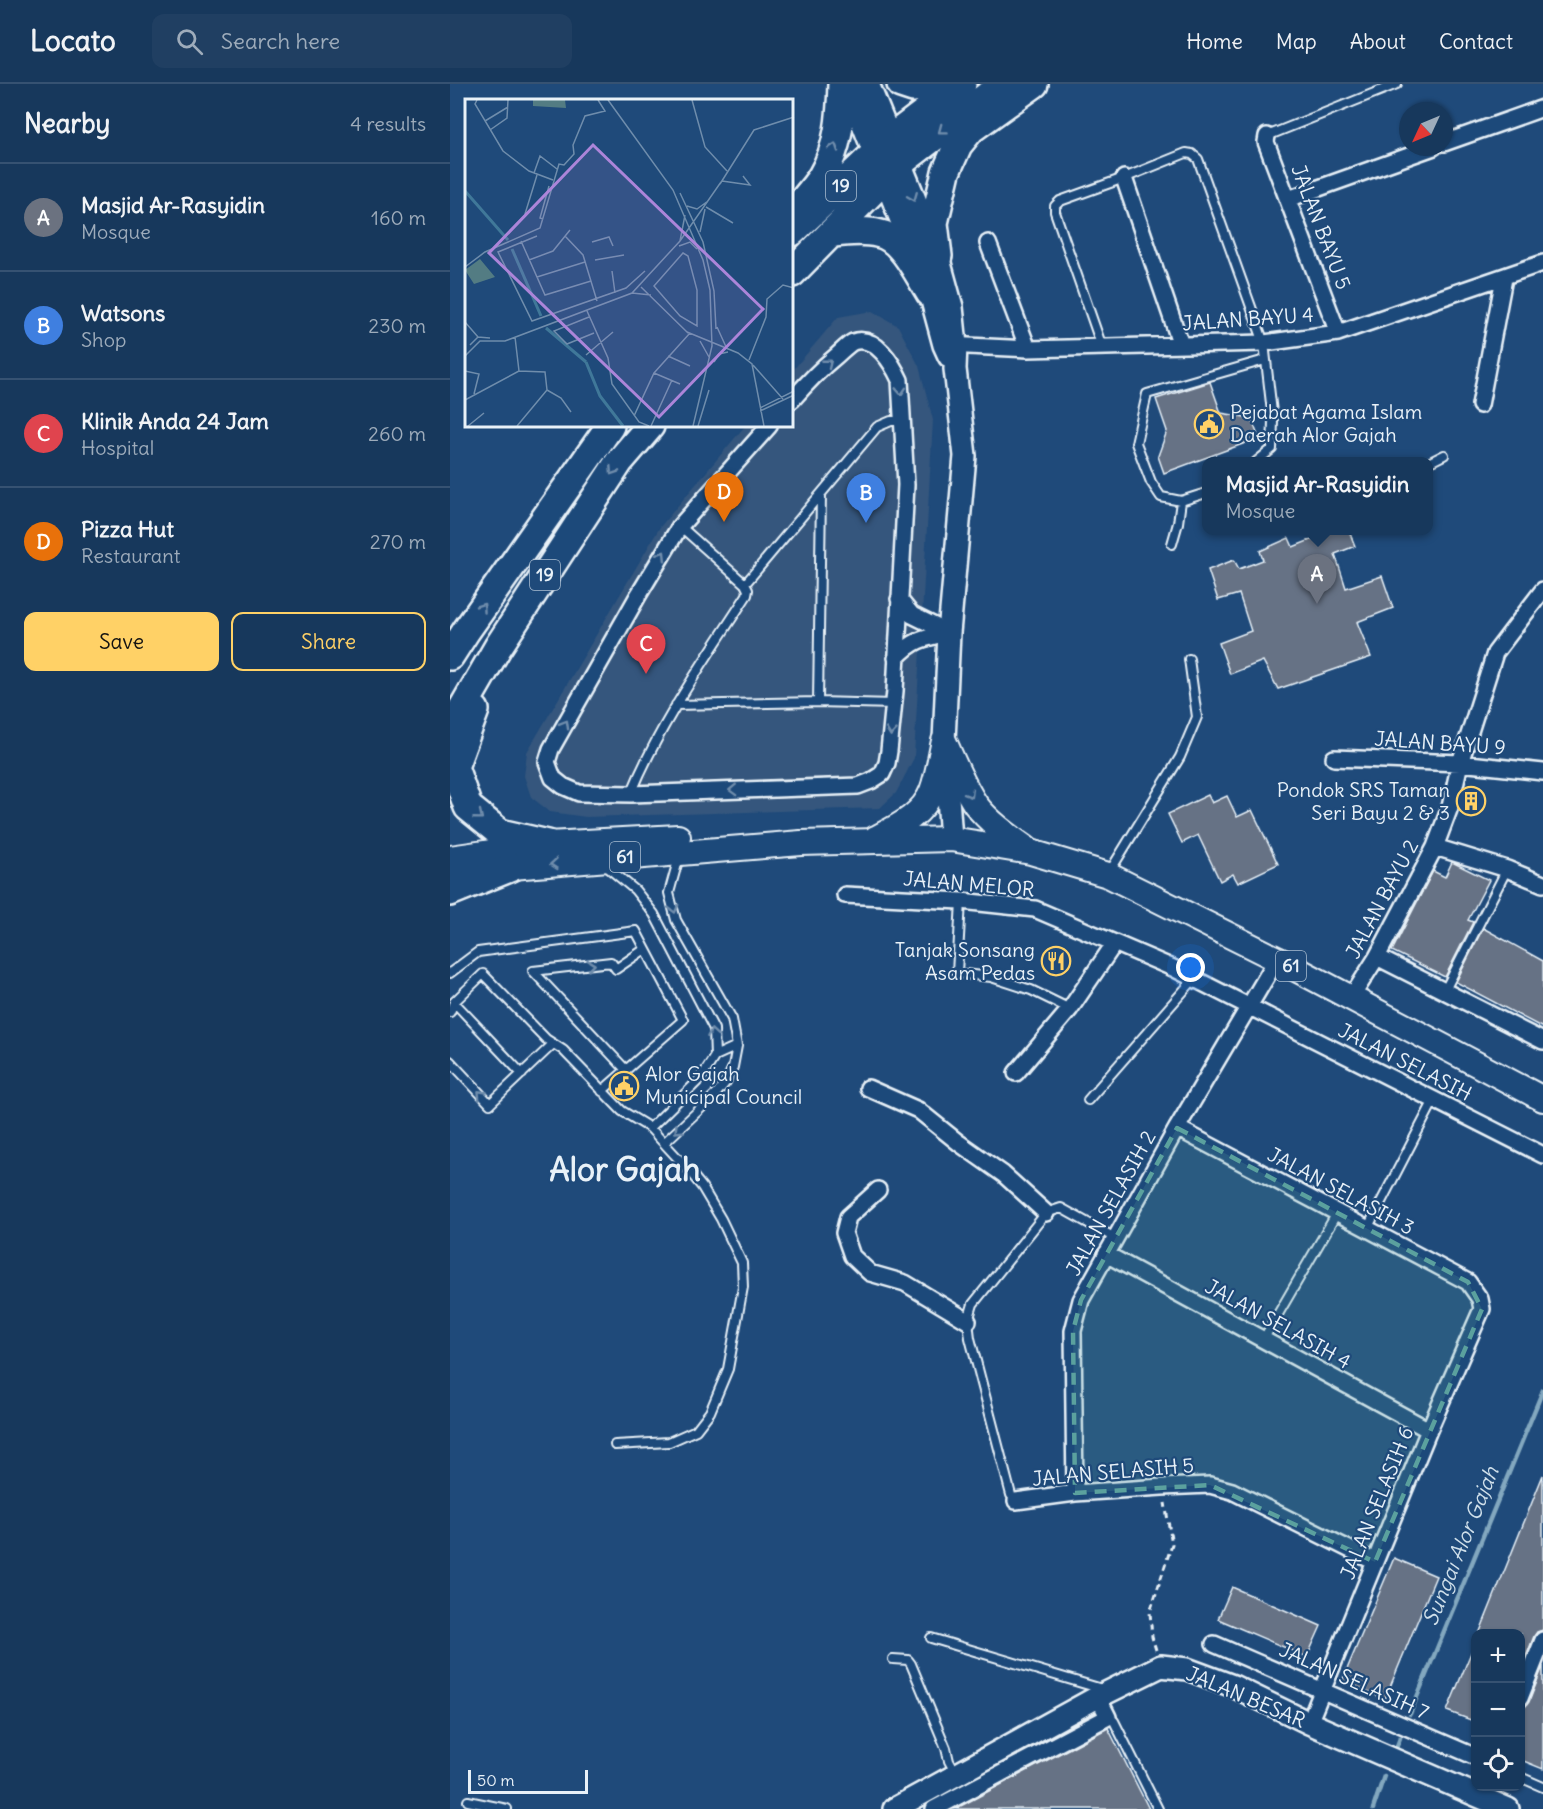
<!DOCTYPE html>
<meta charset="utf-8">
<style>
:root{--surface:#17385c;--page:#203f62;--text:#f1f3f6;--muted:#9eacbb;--line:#365272;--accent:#ffd166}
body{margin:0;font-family:Delius,sans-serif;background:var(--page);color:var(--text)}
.controls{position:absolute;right:18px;bottom:18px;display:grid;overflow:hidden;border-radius:12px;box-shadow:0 2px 4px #0004}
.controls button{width:54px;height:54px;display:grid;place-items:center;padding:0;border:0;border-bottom:2px solid var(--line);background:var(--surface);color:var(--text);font:30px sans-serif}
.compass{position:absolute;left:949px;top:18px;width:54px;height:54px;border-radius:50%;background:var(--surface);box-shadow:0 2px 4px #0004;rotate:226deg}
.scale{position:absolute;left:18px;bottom:15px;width:120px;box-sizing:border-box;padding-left:6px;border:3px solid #e8f1f8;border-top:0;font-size:16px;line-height:21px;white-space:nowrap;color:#e8f1f8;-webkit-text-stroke:4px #1f4a7a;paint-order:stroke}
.you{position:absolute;left:741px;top:884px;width:21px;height:21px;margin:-15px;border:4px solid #fff;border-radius:50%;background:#1a73e8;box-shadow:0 0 0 9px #1a73e833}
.badge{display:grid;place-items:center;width:39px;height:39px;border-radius:50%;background:var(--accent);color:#fff;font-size:20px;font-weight:700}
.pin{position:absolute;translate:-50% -50px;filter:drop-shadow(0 2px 3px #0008)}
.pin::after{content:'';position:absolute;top:32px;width:21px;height:18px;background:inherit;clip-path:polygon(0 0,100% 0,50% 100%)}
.popup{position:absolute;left:752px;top:373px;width:231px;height:78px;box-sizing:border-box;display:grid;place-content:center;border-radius:12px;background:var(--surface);filter:drop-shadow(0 2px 4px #0005);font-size:20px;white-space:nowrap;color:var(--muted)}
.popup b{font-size:22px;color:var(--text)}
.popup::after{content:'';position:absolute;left:50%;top:100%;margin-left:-12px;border:12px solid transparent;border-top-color:var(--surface)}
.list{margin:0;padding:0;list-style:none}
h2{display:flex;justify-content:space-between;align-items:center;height:78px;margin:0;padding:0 24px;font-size:26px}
h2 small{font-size:20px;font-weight:400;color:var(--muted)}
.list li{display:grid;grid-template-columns:39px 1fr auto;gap:18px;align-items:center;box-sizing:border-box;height:108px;padding:0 24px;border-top:2px solid var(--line)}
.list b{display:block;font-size:22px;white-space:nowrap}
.list p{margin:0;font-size:20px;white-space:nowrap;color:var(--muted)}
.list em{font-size:20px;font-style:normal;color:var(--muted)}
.actions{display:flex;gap:12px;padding:18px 24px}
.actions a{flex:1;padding:14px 0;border:2px solid var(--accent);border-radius:12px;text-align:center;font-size:21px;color:var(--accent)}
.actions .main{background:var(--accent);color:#111}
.icon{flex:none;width:33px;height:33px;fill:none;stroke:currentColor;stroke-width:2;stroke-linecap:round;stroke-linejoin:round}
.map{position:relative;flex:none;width:1093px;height:1725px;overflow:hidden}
header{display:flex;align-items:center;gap:36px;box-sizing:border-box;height:84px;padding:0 30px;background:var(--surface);border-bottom:2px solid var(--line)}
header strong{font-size:28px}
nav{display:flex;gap:33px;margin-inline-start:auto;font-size:21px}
.search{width:420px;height:54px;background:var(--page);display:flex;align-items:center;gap:15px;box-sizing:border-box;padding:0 21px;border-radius:12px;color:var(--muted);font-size:22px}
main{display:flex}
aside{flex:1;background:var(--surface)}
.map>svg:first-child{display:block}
.built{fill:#34567d}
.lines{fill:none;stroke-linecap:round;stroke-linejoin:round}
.stream{stroke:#83a8bf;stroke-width:4.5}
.building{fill:#667285;stroke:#e8f1f8;stroke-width:1.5}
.lane-casing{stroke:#e8f1f8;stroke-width:12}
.street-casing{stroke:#e8f1f8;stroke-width:20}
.secondary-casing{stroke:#e8f1f8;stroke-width:26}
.primary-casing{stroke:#e8f1f8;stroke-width:28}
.highway-casing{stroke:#e8f1f8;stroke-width:32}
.path{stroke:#e8f1f8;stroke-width:3;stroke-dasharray:6 4.5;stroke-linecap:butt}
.lane{stroke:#1f4a7a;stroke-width:8}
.street{stroke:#1f4a7a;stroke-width:15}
.secondary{stroke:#1f4a7a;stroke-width:21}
.primary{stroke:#1f4a7a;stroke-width:24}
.highway{stroke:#1f4a7a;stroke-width:27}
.oneway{stroke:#6f8dac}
.marked{fill:#5ba19e;fill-opacity:0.2;stroke:#5ba19e;stroke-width:4.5;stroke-dasharray:12 8;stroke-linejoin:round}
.labels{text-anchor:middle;stroke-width:4.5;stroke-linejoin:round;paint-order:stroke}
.shield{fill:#1f4a7a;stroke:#acbfd2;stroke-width:1.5}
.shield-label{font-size:18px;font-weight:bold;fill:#e8f1f8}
.street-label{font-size:20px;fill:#e8f1f8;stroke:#1f4a7a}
.poi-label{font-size:20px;fill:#e8f1f8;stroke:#1f4a7a;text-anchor:start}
.water-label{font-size:21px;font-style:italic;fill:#cfdfea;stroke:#1f4a7a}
.town-label{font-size:32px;font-weight:bold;fill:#e8f1f8;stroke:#1f4a7a}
.inset-river{fill:none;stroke:#407899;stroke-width:3}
.inset-road{fill:none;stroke:#6f8dac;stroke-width:1.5}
.view{fill:#ac85d9;fill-opacity:0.15;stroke:#ac85d9;stroke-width:3}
.inset-edge{fill:none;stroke:#e8f1f8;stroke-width:3}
</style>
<header>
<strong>Locato</strong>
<div class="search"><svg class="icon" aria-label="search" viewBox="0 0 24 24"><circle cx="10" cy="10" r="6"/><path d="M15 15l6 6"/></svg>Search here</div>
<nav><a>Home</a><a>Map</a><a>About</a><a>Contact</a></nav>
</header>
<main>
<aside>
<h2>Nearby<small>4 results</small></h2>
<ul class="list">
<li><span class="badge" style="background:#6b7280">A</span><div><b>Masjid Ar-Rasyidin</b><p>Mosque</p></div><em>160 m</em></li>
<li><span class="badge" style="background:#3f7fe0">B</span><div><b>Watsons</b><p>Shop</p></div><em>230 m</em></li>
<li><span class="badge" style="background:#e0444e">C</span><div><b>Klinik Anda 24 Jam</b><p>Hospital</p></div><em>260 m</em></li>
<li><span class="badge" style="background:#e8710a">D</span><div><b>Pizza Hut</b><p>Restaurant</p></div><em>270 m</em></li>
</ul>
<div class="actions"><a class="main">Save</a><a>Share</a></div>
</aside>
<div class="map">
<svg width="1093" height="1725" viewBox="0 0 1093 1725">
<rect width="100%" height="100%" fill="#1f4a7a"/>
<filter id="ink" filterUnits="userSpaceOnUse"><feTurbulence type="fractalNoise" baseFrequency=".0167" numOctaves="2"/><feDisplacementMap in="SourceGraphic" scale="12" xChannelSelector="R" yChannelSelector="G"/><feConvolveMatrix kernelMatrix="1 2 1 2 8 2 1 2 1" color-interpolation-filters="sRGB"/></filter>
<g filter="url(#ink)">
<path class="built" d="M422 227 448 242 469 282 483 336 464 674 446 709 430 724 136 733 100 728 81 713 74 692 77 668 210 443 295 342H342V287L388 233Z"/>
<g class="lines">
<path class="stream" d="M960 1630 1093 1306
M945 1667 950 1654
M923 1725 934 1692"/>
</g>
<path class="building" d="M760 298 771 329 801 334 809 354 714 389 708 372 717 347 706 315Z
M866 447H899L905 462 885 470 896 504 932 492 943 524 907 538 921 573 828 605 813 577 780 590 769 559 801 547 789 510 768 516 758 486 784 476 789 485 813 476 810 467 839 454 843 463 868 453Z
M758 711 762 719 777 712 787 733 802 726 828 780 788 799 783 790 770 797 748 751 732 759 718 730Z
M1002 778 1039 796 1018 836 1023 838 995 893 942 867 983 787 995 793Z
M1033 844 1093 877V944L1006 898Z
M1093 1391V1546L1087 1548 1084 1552 1071 1586V1550H1029Z
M944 1474 986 1492 935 1615 892 1597Z
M782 1503 871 1542 857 1573 768 1535Z
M1025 1559H1026V1638L997 1627Z
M1093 1582V1685L1071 1676V1624L1076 1622 1079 1618Z
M658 1644 699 1725H505Z"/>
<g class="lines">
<g class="lane-casing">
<path id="lane" d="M817 52 947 0
M652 263 605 128V122L610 117 674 94 736 69 742 70 748 75 814 259 823 337 822 365 806 378
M978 379 994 371
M731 417 711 413 701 398 686 359 697 310 815 276
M722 460 728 439 731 417 756 409
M295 500 427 343 441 337H453
M368 618 371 410
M226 621 368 618 444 620
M181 710C210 639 255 576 297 511L298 506 295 500 230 442
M156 782 185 806 204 830 264 945 265 972 251 994 200 1044
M660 787 730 673 747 633 739 575
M511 817 507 889 541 893 581 906 620 925
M83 887 176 986
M83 887 161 878 166 885 195 865
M0 889 28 868 186 847 233 936 152 1007
M995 906 1057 785
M4 918 72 990
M0 928 4 918 33 890 96 955 113 966 172 1027 200 1044 235 1082 252 1103 271 1135 292 1179 293 1203 278 1285 260 1328 246 1346 219 1358 165 1361
M265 972 287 962
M0 977 40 1020 103 960
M638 1016 744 895
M214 1059 265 1011 276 998 283 983 287 962 282 935 226 836 219 809 229 773
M917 1145 984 1016
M813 1256 887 1129
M566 1417 561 1411 520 1254 518 1237 523 1220 596 1129 611 1124 665 1154
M481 1554 652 1605
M443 1575 458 1576 461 1580 496 1664 499 1677 505 1688
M658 1633 664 1637 708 1725
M1070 1693 1093 1703
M18 1717 57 1725"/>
</g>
<g class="street-casing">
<path id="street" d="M817 52 816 58 888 249
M994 59 1093 24
M674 94 731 261
M838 115 984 63
M538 159 578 265
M497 261 578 265 814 259 888 249 1093 179
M1030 321 1054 194
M319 342 230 442 189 510 101 665 97 678 103 694 113 702 129 709 181 710 408 702 421 697 432 690 437 679 439 667 445 607 456 401 450 296C443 281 426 250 403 258 397 261 390 269 385 273 369 286 356 300 342 316
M446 574C464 555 474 554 499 549L462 531 449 515
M884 674 1010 679 1093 688
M985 763 1057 785 1093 800
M395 811 511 817 585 825 723 884 1093 1071
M927 873 1093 957
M901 914 927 873 985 763 1000 723 1010 679 1045 569 1093 506
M566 989 620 925 664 860
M418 1004 468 1026 509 1059 553 1090 596 1129
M727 1044 1018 1198 1030 1215 1032 1225 979 1346 859 1639
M428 1106 398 1133 394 1149 402 1172 420 1189 455 1199 518 1237
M656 1170 979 1346
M625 1409 623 1247 631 1216 727 1044 827 875
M566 1417 625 1409 712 1403 760 1401 782 1407 925 1478
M764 1560 1026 1673
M1070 1614 1093 1556
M484 1725 658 1633 648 1613"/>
</g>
<g class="secondary-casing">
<path id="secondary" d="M397 0 480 209 494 261 499 272
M418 0 488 172 502 223 506 261 505 285 515 372 499 549 494 657 501 755
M444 1725 642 1616 711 1582 737 1585 783 1602 859 1639 1058 1725"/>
</g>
<g class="primary-casing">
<path id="primary" d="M494 657C504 679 513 702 526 721 540 739 559 752 577 765
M426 754C447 743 473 731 482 707 488 691 490 674 494 657
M0 774 98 760 228 753
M0 792 62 783 351 759 501 755 581 768 658 791 827 875 1093 1015"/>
</g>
<g class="highway-casing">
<path id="highway" d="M451 0 463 4 484 0
M343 129C352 117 364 105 372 92 389 63 391 32 392 0
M342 148 440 55 512 0
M383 149C399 148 418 145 434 151 454 159 469 192 480 209
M488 172 484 139 496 88 508 61 521 45 584 0
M342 189 450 79 536 13 557 0
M0 572 16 547 160 342
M25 626 4 683 18 723 50 749 98 760
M0 646 48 563 169 378 200 342
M0 808 62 783"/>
</g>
<path class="path" d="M706 1566 702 1553 700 1528 722 1460 715 1419"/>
<use href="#lane" class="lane"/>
<use href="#street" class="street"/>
<use href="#secondary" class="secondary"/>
<use href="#primary" class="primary"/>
<use href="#highway" class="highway"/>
</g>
<defs><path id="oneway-chevron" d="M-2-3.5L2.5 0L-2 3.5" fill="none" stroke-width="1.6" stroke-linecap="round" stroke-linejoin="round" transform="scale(1.5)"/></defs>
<g class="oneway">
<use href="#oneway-chevron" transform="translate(492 46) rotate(143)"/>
<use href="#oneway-chevron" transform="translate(384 63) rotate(-72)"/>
<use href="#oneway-chevron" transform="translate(463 113) rotate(68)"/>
<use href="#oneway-chevron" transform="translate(378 279) rotate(-39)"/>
<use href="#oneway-chevron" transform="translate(451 307) rotate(86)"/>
<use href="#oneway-chevron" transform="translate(163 387) rotate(123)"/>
<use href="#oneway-chevron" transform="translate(212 471) rotate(-58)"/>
<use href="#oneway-chevron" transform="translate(32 523) rotate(-55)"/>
<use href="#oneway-chevron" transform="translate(115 640) rotate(-60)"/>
<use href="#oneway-chevron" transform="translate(441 648) rotate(96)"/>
<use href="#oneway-chevron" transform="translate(283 706) rotate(178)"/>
<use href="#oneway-chevron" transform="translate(520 710) rotate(59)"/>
<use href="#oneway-chevron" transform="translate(29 732) rotate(39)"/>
<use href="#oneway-chevron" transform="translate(104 780) rotate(175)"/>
<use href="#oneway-chevron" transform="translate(224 825) rotate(75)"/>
<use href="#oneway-chevron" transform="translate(141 881) rotate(-6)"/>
<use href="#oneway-chevron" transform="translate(262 949) rotate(-100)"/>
<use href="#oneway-chevron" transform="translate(31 1010) rotate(-134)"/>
<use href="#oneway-chevron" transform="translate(228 1046) rotate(137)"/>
</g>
</g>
<path class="marked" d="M727 1044 1018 1198 1032 1225 925 1478 760 1401 625 1409 623 1247 631 1216Z"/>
<defs>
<g id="civic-ring" transform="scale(1.5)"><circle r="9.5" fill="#1f4a7a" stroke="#ffd166" stroke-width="1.5"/><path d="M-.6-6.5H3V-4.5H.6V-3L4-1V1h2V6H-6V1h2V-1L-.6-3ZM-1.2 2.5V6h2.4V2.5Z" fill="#ffd166"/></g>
<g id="building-ring" transform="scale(1.5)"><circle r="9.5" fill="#1f4a7a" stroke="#ffd166" stroke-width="1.5"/><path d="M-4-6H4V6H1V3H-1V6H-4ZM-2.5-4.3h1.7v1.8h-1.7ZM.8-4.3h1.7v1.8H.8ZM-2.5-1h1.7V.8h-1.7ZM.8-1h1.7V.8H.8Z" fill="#ffd166"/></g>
<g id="restaurant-ring" transform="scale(1.5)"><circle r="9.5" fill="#1f4a7a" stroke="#ffd166" stroke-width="1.5"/><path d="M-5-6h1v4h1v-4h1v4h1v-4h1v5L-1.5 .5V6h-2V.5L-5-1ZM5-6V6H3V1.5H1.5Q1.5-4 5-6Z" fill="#ffd166"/></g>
</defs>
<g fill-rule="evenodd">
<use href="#civic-ring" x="759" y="340"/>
<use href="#building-ring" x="1021" y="717"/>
<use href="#restaurant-ring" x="606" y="877"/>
<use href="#civic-ring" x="174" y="1002"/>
</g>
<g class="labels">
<g class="shield">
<rect x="376" y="87" width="30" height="30" rx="4.5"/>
<rect x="80" y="476" width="30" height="30" rx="4.5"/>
<rect x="160" y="758" width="30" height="30" rx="4.5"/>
<rect x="826" y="867" width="30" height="30" rx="4.5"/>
</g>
<g class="shield-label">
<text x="391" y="108">19</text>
<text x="95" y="497">19</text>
<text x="175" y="779">61</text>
<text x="841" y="888">61</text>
</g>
<g class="street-label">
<text transform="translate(871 143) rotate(69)" y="7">JALAN BAYU 5</text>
<text transform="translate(798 235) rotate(-4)" y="7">JALAN BAYU 4</text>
<text transform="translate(990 659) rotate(4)" y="7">JALAN BAYU 9</text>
<text transform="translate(519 800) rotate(5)" y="7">JALAN MELOR</text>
<text transform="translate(932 815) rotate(-62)" y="7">JALAN BAYU 2</text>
<text transform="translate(955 978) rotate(27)" y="7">JALAN SELASIH</text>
<text transform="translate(891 1107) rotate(28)" y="7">JALAN SELASIH 3</text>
<text transform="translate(661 1119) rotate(-61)" y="7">JALAN SELASIH 2</text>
<text transform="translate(828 1240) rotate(29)" y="7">JALAN SELASIH 4</text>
<text transform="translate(663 1388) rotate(-5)" y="7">JALAN SELASIH 5</text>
<text transform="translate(927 1419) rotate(-68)" y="7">JALAN SELASIH 6</text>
<text transform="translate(904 1597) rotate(24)" y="7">JALAN SELASIH 7</text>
<text transform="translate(796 1613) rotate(23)" y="7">JALAN BESAR</text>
</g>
<g class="poi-label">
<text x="780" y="335">Pejabat Agama Islam<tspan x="780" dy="23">Daerah Alor Gajah</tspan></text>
<text x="1000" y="713" text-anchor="end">Pondok SRS Taman<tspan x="1000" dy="23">Seri Bayu 2 &amp; 3</tspan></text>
<text x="585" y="873" text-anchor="end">Tanjak Sonsang<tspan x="585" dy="23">Asam Pedas</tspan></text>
<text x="195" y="997">Alor Gajah<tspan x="195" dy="23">Municipal Council</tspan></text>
</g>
<g class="water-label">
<text transform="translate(1011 1462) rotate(-68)" y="7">Sungai Alor Gajah</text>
</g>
<g class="town-label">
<text x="175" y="1097">Alor Gajah</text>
</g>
</g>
<g transform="translate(15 15)">
<rect width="328" height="328" fill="#1f4a7a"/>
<path d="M68 1H100L101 9 68 7ZM15 160 30 178 9 185 0 171Z" fill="#537c83"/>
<path class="inset-river" d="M0 92 43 141M47 150 76 217M81 229 121 263M121 263 135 297 158 327"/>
<path class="inset-road" d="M12 1 10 5 38 52 64 72 88 81M143 1 208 91 238 161 245 191 247 247 228 327M227 1 240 48 262 72M20 22 43 8M25 31 42 19 43 1M69 74 75 57 92 70M257 82 285 86 278 77M255 85 289 31 329 18M215 94 238 143 249 192 251 230M222 107 232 110 243 102M241 108 268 124M60 115 72 76M78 120 75 119 84 87M235 133 240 110M72 137 33 153 67 222 161 189 180 172M100 137 118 156 132 202M56 142 80 196 126 182M215 142 220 116M127 143 144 138 148 147M214 147 225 143 232 150M218 154 223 157 232 191V227L215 217 189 187ZM64 161 88 152 105 131M130 161 159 156M0 168 20 153 75 129 94 65 99 66 109 55 108 46 120 17 140 12 133 1M147 172 150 194M72 178 120 163M176 188 223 234M167 194 186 196M122 212 143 259 147 285 174 323 184 327M124 218 89 232 102 245 129 234M0 223 13 238M252 228 262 250M222 233 273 254 287 265 299 327M235 242 244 258M5 246 13 238 25 239M121 256 148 233M0 257 15 242H40L167 194 215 142 256 83M203 257 225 267M284 261 301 218 302 200 318 186 329 189M249 263 254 255 263 253M288 266 318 300M0 272 14 275 9 295M54 272 80 273 82 291M189 274 215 285M82 291 96 299 106 313M0 301 54 272 50 238M295 309 329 292M295 312 329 296M169 317 189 274 225 234M3 327 19 314M52 327 82 291M186 327 207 281M233 327 244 291"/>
<path class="view" d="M128 46 298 210 194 318 24 154Z"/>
<rect width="328" height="328" class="inset-edge"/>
</g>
</svg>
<div class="controls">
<button>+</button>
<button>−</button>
<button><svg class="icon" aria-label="locate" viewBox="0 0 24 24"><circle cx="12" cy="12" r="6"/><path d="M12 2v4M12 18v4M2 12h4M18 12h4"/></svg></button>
</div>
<svg class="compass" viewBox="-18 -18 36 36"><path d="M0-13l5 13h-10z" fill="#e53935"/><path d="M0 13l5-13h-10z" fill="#9eacbb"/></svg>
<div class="scale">50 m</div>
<div class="you"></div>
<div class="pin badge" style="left:867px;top:520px;background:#6b7280">A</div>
<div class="popup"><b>Masjid Ar-Rasyidin</b>Mosque</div>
<div class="pin badge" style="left:416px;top:439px;background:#3f7fe0">B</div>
<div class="pin badge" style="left:196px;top:590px;background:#e0444e">C</div>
<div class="pin badge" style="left:274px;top:438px;background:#e8710a">D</div>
</div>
</main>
